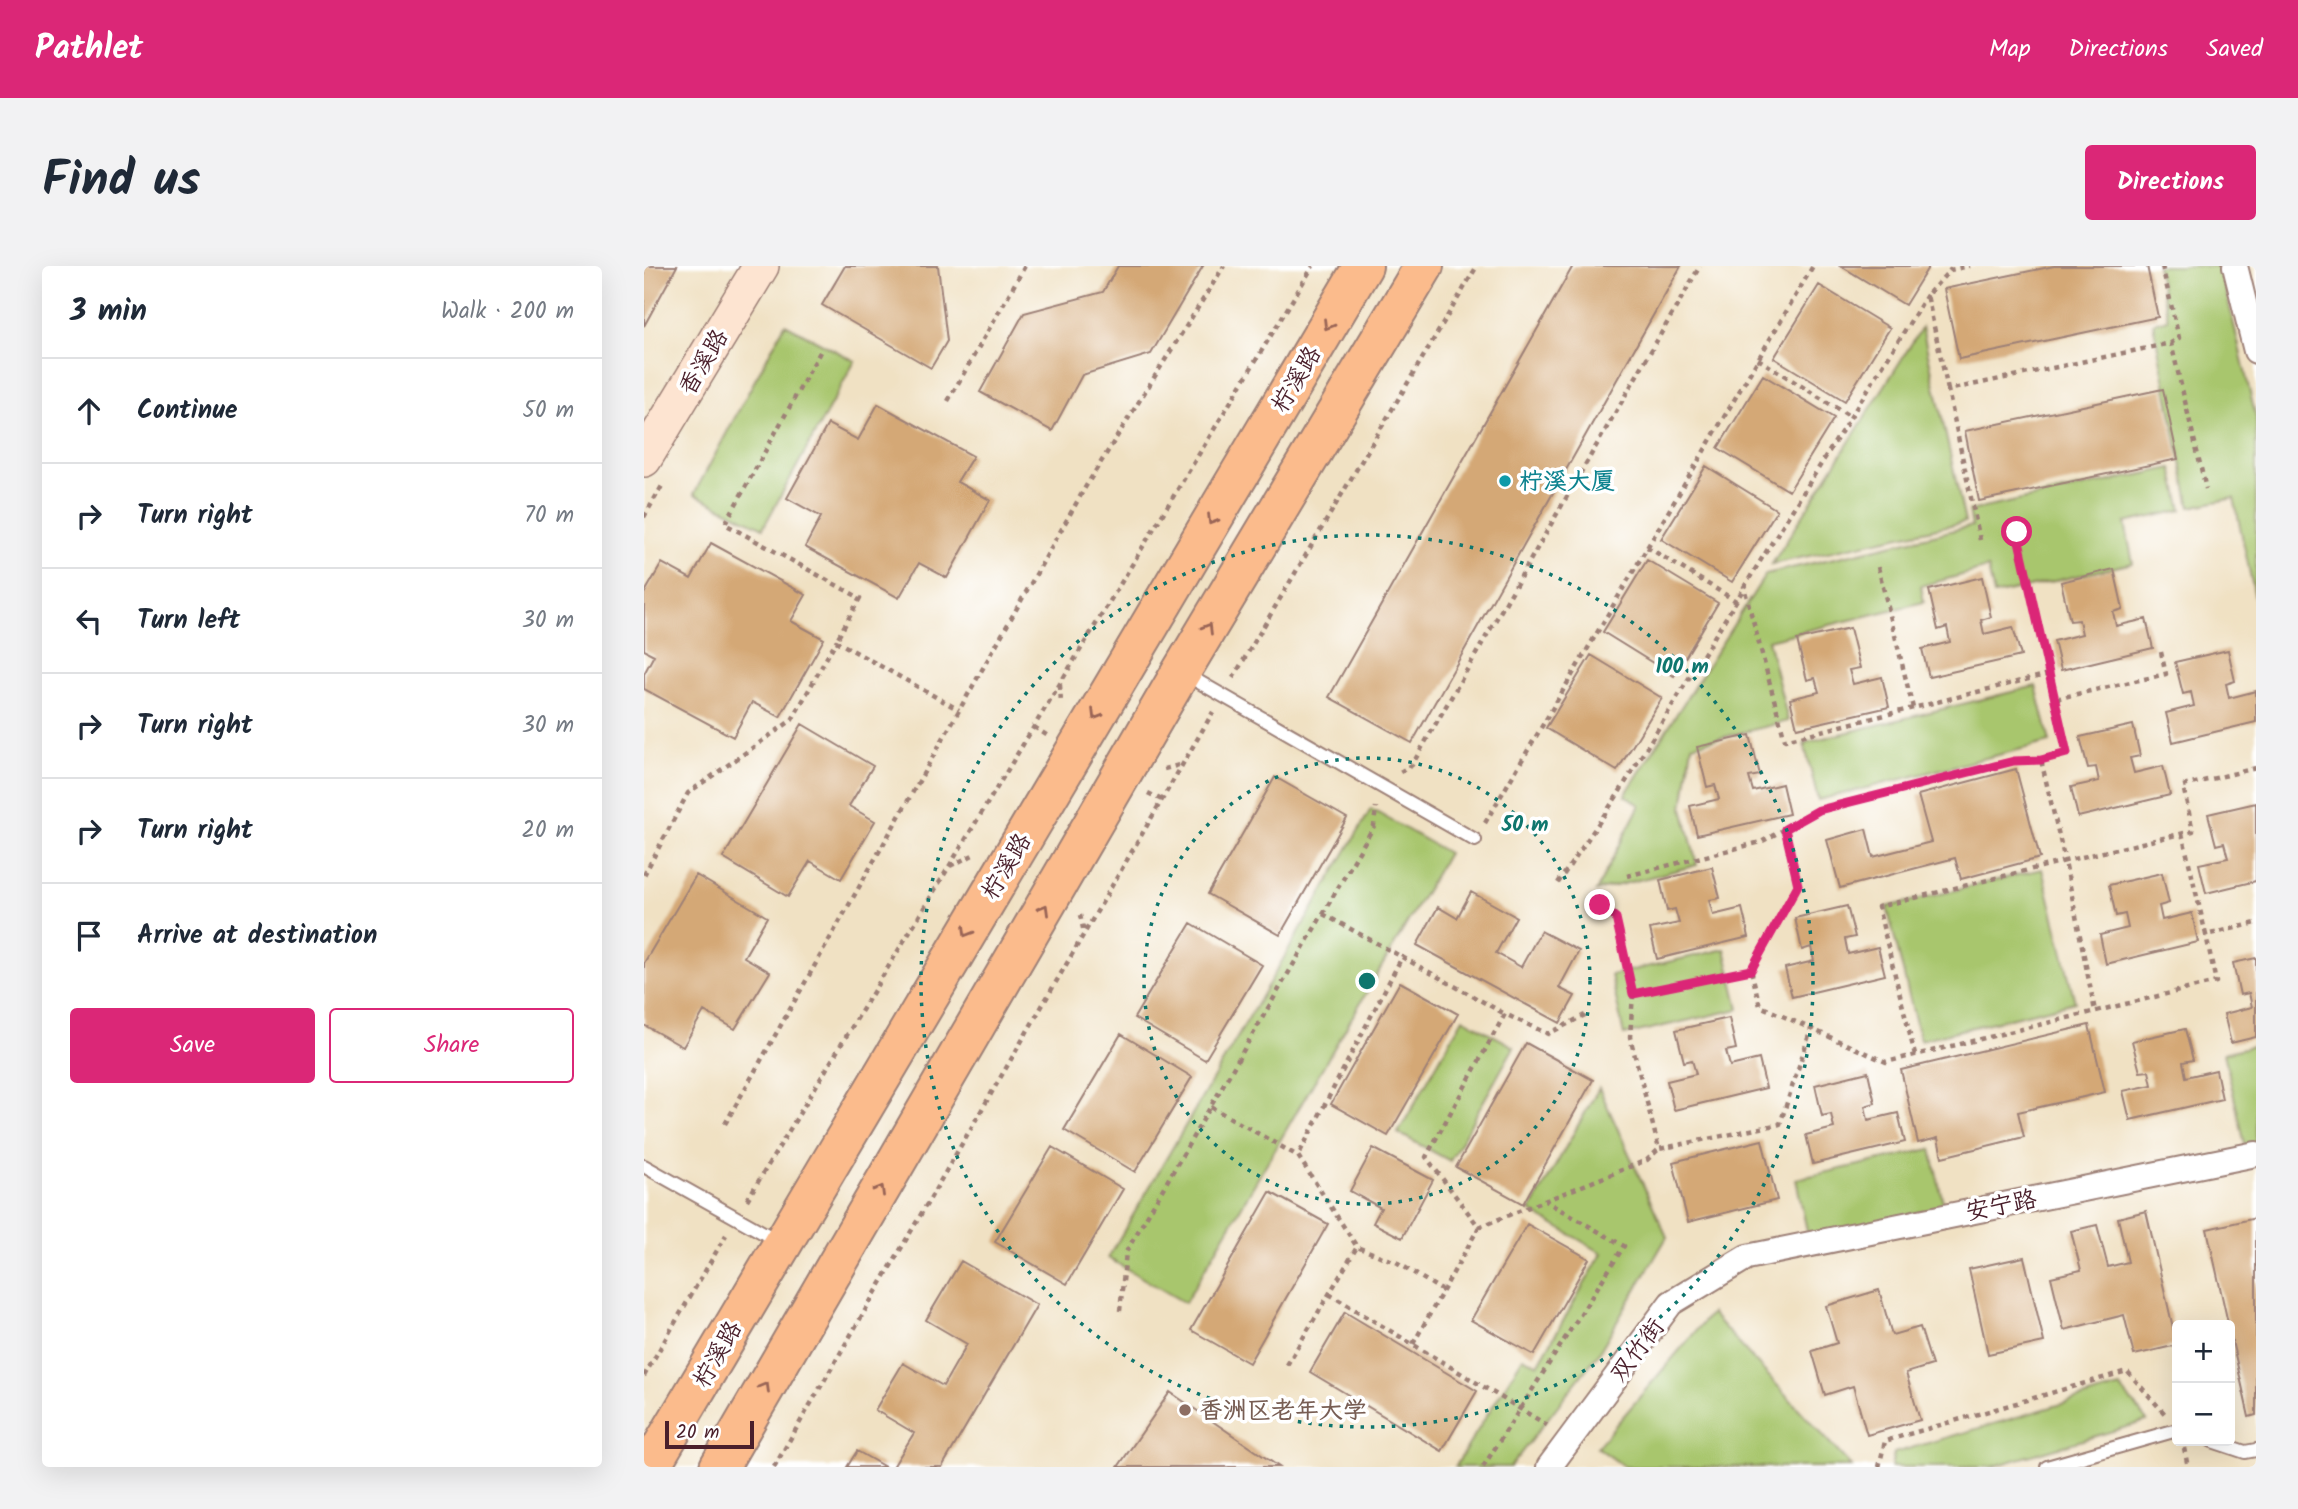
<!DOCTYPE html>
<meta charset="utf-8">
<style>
:root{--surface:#fff;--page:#f2f2f3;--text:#1f2937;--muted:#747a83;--line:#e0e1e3;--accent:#db2777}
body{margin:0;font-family:Kalam,"LXGW WenKai TC",sans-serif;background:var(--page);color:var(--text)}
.controls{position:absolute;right:21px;bottom:21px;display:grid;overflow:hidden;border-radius:7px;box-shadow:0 7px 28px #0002}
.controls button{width:63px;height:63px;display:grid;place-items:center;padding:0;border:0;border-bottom:2px solid var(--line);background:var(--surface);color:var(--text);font:35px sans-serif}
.scale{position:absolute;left:21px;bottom:18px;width:89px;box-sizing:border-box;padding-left:7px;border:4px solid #4a1f2b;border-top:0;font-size:19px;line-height:24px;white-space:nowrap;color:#4a1f2b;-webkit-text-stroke:5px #fff;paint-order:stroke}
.stop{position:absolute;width:21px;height:21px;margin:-16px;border:5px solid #db2777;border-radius:50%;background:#fff}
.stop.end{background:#db2777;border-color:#fff;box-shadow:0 2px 7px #0008}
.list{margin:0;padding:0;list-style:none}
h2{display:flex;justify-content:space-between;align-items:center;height:91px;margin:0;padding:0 28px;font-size:30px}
h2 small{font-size:23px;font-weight:400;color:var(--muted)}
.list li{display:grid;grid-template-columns:46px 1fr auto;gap:21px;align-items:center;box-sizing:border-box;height:105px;padding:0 28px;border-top:2px solid var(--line)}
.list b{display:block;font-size:26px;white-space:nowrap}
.list em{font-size:23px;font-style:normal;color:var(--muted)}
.actions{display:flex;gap:14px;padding:21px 28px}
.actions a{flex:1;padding:16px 0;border:2px solid var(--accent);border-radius:7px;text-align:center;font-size:24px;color:var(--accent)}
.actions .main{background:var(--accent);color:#fff}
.icon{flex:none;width:38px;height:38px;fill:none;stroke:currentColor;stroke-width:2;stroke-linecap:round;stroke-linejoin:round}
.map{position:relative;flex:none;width:1612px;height:1201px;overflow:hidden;border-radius:7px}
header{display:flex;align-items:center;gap:42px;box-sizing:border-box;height:98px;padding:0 35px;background:var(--accent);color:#fff}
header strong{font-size:33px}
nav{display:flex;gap:38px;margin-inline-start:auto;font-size:24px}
.intro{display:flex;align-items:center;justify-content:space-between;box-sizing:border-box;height:168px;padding:0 42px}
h1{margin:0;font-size:49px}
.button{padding:18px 32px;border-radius:7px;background:var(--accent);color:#fff;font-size:24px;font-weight:700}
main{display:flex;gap:42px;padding:0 42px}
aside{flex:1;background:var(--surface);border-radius:7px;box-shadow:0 7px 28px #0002}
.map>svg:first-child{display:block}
.green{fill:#a8c66d;stroke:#79724c;stroke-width:2}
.building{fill:#d4a876}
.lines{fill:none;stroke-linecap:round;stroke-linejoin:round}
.lane-casing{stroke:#9d8077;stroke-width:16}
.street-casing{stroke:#9d8077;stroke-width:28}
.secondary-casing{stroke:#9d8077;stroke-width:38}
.primary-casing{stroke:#9d8077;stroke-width:42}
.path{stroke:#9d8077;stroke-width:4.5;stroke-dasharray:5 5;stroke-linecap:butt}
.lane{stroke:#fff;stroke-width:12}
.street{stroke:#fff;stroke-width:24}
.secondary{stroke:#fde4d1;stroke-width:35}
.primary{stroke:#fbbb8c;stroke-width:38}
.oneway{stroke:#9a6557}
.route{stroke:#db2777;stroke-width:9}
.ring{fill:none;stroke:#0f766e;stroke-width:3.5;stroke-dasharray:3.5 7}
.culture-dot{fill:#0f9aa8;stroke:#fff;stroke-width:2.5}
.education-dot{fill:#8d6e63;stroke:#fff;stroke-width:2.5}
.labels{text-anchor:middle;stroke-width:7;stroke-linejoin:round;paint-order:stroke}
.street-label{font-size:24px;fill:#4a1f2b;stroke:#fff}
.culture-label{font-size:24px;font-weight:bold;fill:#0d838f;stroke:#fff;text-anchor:start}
.education-label{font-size:24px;font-weight:bold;fill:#785e54;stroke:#fff;text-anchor:start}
.centre{fill:#0f766e;stroke:#fff;stroke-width:3.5}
.ring-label{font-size:21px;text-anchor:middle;font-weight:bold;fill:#0f766e;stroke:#fff;stroke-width:7;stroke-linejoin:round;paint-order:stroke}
</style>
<header>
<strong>Pathlet</strong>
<nav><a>Map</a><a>Directions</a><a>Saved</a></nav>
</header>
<div class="intro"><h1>Find us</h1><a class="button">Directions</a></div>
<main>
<aside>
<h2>3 min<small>Walk · 200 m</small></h2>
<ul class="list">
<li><svg class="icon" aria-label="ahead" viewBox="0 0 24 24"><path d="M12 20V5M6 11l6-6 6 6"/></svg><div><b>Continue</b></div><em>50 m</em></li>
<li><svg class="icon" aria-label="right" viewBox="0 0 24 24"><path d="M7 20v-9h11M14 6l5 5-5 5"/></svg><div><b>Turn right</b></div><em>70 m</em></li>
<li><svg class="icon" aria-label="left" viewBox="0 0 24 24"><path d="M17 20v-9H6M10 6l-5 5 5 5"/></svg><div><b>Turn left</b></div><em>30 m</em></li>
<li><svg class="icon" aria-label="right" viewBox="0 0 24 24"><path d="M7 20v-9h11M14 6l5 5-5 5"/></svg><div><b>Turn right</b></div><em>30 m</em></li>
<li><svg class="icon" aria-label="right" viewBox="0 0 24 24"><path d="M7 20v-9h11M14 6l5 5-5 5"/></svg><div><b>Turn right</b></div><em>20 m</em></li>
<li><svg class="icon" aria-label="arrive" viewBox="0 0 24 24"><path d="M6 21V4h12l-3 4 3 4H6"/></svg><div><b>Arrive at destination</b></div></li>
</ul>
<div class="actions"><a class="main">Save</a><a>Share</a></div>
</aside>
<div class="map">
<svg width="1612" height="1201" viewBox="0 0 1612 1201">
<rect width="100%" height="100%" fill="#fff"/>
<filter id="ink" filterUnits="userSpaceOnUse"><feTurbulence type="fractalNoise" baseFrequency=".0143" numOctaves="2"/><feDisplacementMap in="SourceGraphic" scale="14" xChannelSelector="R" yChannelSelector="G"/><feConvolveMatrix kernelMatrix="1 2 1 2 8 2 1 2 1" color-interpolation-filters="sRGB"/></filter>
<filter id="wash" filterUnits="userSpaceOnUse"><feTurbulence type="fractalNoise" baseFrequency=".00686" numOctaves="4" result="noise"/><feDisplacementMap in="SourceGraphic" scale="28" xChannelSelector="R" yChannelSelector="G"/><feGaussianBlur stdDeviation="1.57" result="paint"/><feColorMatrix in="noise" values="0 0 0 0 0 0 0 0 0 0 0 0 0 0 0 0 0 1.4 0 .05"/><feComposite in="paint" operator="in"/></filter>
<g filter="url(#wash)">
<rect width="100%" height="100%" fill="#f0e1c3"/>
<path class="green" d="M1513 0H1576L1612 152V336L1590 232 1546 241 1509 57 1524 53Z
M141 58 211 95 119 262 50 228Z
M1278 61 1321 256 1128 298Z
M1528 202 1538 244 1481 257 1489 297 1350 329 1344 302 1277 320 1280 336 1124 374 1144 455 1048 479 1039 542 1053 599 952 625 996 539 981 529 1122 308 1328 260 1325 245Z
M1392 420 1406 476 1174 534 1160 477Z
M727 543 804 587 541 1037 464 992Z
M1398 603 1431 736 1276 774 1243 641Z
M1081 683 1095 743 980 769 967 709Z
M819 752 870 781 806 895 754 867Z
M1612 779V880L1602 883 1580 787Z
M955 822 1023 971 954 1088 866 1201H811L879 1091 894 1099 958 987 886 945Z
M1287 883 1300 941 1164 970 1152 913Z
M1067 1047 1208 1201H981L953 1181Z
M1476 1121 1503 1155 1347 1201H1247L1250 1187Z"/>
<g id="blocks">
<path class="building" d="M0 0H33L0 60Z
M201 0H294L303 75 287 102 178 39Z
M474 0H559L507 88 438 109 408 165 336 126 380 47 459 26Z
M929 0H1037L768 477 685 431Z
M1197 0H1285L1261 39Z
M1410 0H1503L1514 51 1315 93 1300 23Z
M1175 19 1246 62 1201 135 1130 92Z
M1119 109 1190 152 1145 225 1074 182Z
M1519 123 1534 193 1335 235 1321 165Z
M234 138 329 190 313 216 346 234 303 312 275 297 255 332 161 281 177 251 143 232 184 158 214 174Z
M1062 200 1133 244 1088 316 1017 273Z
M67 277 162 329 147 355 180 373 136 451 108 436 89 471 0 423V408L10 389 0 384V328L18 297 47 313Z
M1003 294 1074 337 1030 410 959 366Z
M1470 303 1479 343 1469 346 1472 360 1502 353 1509 382 1417 404 1410 375 1438 368 1435 354 1426 355 1417 316Z
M1338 311 1347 351 1337 354 1340 368 1369 361 1377 390 1285 411 1278 383 1306 376 1303 361 1294 364 1285 324Z
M1206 362 1216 402 1205 404 1209 418 1238 411 1245 441 1153 462 1146 433 1175 426 1171 412 1163 414 1153 374Z
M1584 384 1591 415 1582 418 1585 432 1612 425V456L1529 476 1522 447 1550 440 1547 426 1539 428 1531 396Z
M947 389 1018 432 973 505 902 462Z
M158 458 229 500 205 540 231 555 197 613 166 595 144 631 79 592Z
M1489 459 1496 490 1486 492 1490 507 1519 500 1526 529 1434 551 1427 521 1455 515 1452 501 1444 502 1436 471Z
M1106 469 1116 509 1105 511 1109 525 1138 518 1145 548 1053 569 1046 540 1075 533 1071 519 1063 521 1053 481Z
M1372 503 1396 592 1317 613 1311 592 1196 622 1183 574 1222 563 1229 591 1287 576 1274 529Z
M631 511 703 552 636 669 564 628Z
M1612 537V615L1562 627 1555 598 1584 592 1580 577 1572 579 1564 548Z
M1068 601 1076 632 1065 634 1069 649 1098 642 1105 671 1013 693 1006 663 1035 657 1031 643 1023 645 1016 614Z
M1518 607 1525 637 1515 640 1518 654 1548 647 1554 676 1462 698 1456 669 1484 662 1481 648 1472 650 1465 619Z
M52 609 123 651 100 691 126 706 91 763 60 745 39 781 0 759V697Z
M827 626 872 651 852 687 877 701 897 665 935 685 915 722 931 730 916 757 773 679 794 641 813 652Z
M1203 640 1211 671 1201 673 1204 688 1234 681 1241 709 1148 731 1141 702 1170 695 1167 681 1158 684 1151 652Z
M547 657 618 699 561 794 490 752Z
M1612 692V771L1587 777 1580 748 1608 741 1605 727 1596 729 1589 697Z
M756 716 814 748 744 870 687 838Z
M1085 752 1092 783 1082 785 1086 800 1115 793 1122 822 1030 844 1023 815 1052 808 1048 794 1040 796 1032 764Z
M1445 759 1461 826 1374 846 1380 871 1298 891 1294 872 1274 877 1257 804Z
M1541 763 1549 794 1539 796 1542 811 1572 804 1578 833 1486 854 1479 825 1508 819 1505 805 1496 806 1488 775Z
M477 768 548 811 491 906 420 864Z
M882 777 949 814 879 938 812 901Z
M1224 806 1231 837 1221 840 1224 854 1254 847 1261 876 1169 898 1162 869 1190 862 1187 848 1178 850 1171 819Z
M1118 874 1133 934 1044 956 1029 896Z
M408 881 479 923 423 1018 351 976Z
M729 882 789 914 758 972 729 957 737 942 706 925Z
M626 926 684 958 605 1097 547 1064Z
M1502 945 1533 1079 1490 1089 1480 1049 1420 1064 1407 1011 1437 1004 1427 965 1453 959 1464 1001 1484 996 1474 952Z
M1612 952V1149L1605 1151 1563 963Z
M883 958 945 993 890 1089 827 1054Z
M1380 991 1400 1076 1344 1088 1325 1003Z
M317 995 393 1039 298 1201H249L270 1167 231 1144 259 1097 299 1120 323 1078 282 1054Z
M1235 1024 1248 1069 1276 1061 1288 1099 1262 1107 1276 1154 1223 1169 1209 1120 1181 1129 1168 1085 1193 1077 1182 1040Z
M701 1046 833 1125 798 1185 666 1106Z
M526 1126 635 1201H474Z
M213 1185 241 1201H203Z"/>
</g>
</g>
<g filter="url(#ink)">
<use href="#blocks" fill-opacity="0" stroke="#9d8077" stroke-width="2"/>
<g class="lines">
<g class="lane-casing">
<path id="lane" d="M541 408 831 574
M0 900 134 975
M1568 1175 1601 1186 1612 1184
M1403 1201 1533 1164"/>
</g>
<g class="street-casing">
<path id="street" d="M1591 0 1612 85
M905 1201 1027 1037 1103 991 1612 888"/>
</g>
<g class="secondary-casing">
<path id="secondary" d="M0 193 117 0"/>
</g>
<g class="primary-casing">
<path id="primary" d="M6 1201 719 0
M75 1201 537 406 780 0"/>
</g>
<path class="path" d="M1518 0 1535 72 1527 77
M1283 29 1100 321 1141 474 1405 408
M176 86 81 258 216 332 192 375
M1114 93 1207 151
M1304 124 1283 29 1306 4 1326 0
M304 135 381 0
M0 251 18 220
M1373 266 1411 433
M1336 274 1304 124 1527 77 1562 223
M1003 281 1092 335
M1234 301 1269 442
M1517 386 1522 408 1411 433 1423 487 1397 494 1421 595 1549 565 1539 520 1612 502
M589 412 833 0
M416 419 417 438
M390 461 404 470
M520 503 539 498
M756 506 768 499 1056 0
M504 527 518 534
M841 557 1169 0
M1538 567 1562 669 1612 657
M306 600 329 589
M0 609 44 527 148 454 192 375 315 444
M983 610 1117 576 1175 544 1370 495 1397 494
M914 617 973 530 1100 322
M956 639 972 652 989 728 1107 704 1116 740 1242 796 1572 716 1562 669
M679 648 758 691
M436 649 440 667
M1107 704 1154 619 1141 563
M989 728 986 771 1015 883 1136 858 1167 763
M1271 789 1234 641 1421 595 1451 745
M567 841 654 890
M81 858 442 220 580 0
M103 934 669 0
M835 961 1003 894 1015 883
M799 1025 754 997 713 981 654 890 758 691 861 748
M685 1028 903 1159
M476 1045 482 986 730 560 732 541
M769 1078 835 961 782 891 861 748 904 768 941 749
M643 1099 713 981
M0 1110 82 969
M1540 1182 1544 1201
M130 1201 569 446
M839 1201 980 980 901 935
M1235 1201 1241 1175 1483 1105 1521 1148"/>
<use href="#lane" class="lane"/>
<use href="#street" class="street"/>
<use href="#secondary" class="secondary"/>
<use href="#primary" class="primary"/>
</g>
<defs><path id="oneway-chevron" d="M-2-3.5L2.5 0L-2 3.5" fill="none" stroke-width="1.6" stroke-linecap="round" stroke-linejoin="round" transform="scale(1.75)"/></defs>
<g class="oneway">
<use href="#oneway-chevron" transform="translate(684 59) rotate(121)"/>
<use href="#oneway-chevron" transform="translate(568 254) rotate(121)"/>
<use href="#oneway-chevron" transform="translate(564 362) rotate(-59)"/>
<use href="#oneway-chevron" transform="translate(452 449) rotate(121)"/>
<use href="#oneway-chevron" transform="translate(400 643) rotate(-60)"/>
<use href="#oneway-chevron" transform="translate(323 666) rotate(121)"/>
<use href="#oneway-chevron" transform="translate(236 924) rotate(-60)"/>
<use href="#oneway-chevron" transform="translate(121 1121) rotate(-60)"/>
</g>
</g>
<g class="lines" filter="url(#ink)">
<path class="route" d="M956 639 972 652 989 728 1107 704 1154 619 1141 563 1175 544 1370 495 1397 494 1423 487 1373 266"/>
</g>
<g class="ring">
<circle cx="723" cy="715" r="223"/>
<circle cx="723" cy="715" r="446"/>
</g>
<circle class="culture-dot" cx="861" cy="215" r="7"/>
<circle class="education-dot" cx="541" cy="1144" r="7"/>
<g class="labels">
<g class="street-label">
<text transform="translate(59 96) rotate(-59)" y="8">香溪路</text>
<text transform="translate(652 113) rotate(-59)" y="8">柠溪路</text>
<text transform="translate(362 600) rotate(-59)" y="8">柠溪路</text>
<text transform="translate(1357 939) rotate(-11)" y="8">安宁路</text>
<text transform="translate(993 1084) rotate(-53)" y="8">双竹街</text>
<text transform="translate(73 1088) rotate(-60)" y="8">柠溪路</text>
</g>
<g class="culture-label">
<text x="875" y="223">柠溪大厦</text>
</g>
<g class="education-label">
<text x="555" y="1152">香洲区老年大学</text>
</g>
</g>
<circle cx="723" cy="715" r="10" class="centre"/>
<g class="ring-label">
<text x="1038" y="407">100 m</text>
<text x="881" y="565">50 m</text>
</g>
</svg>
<div class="controls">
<button>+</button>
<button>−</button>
</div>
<div class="scale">20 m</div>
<div class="stop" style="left:1373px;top:266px"></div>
<div class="stop end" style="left:956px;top:639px"></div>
</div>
</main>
